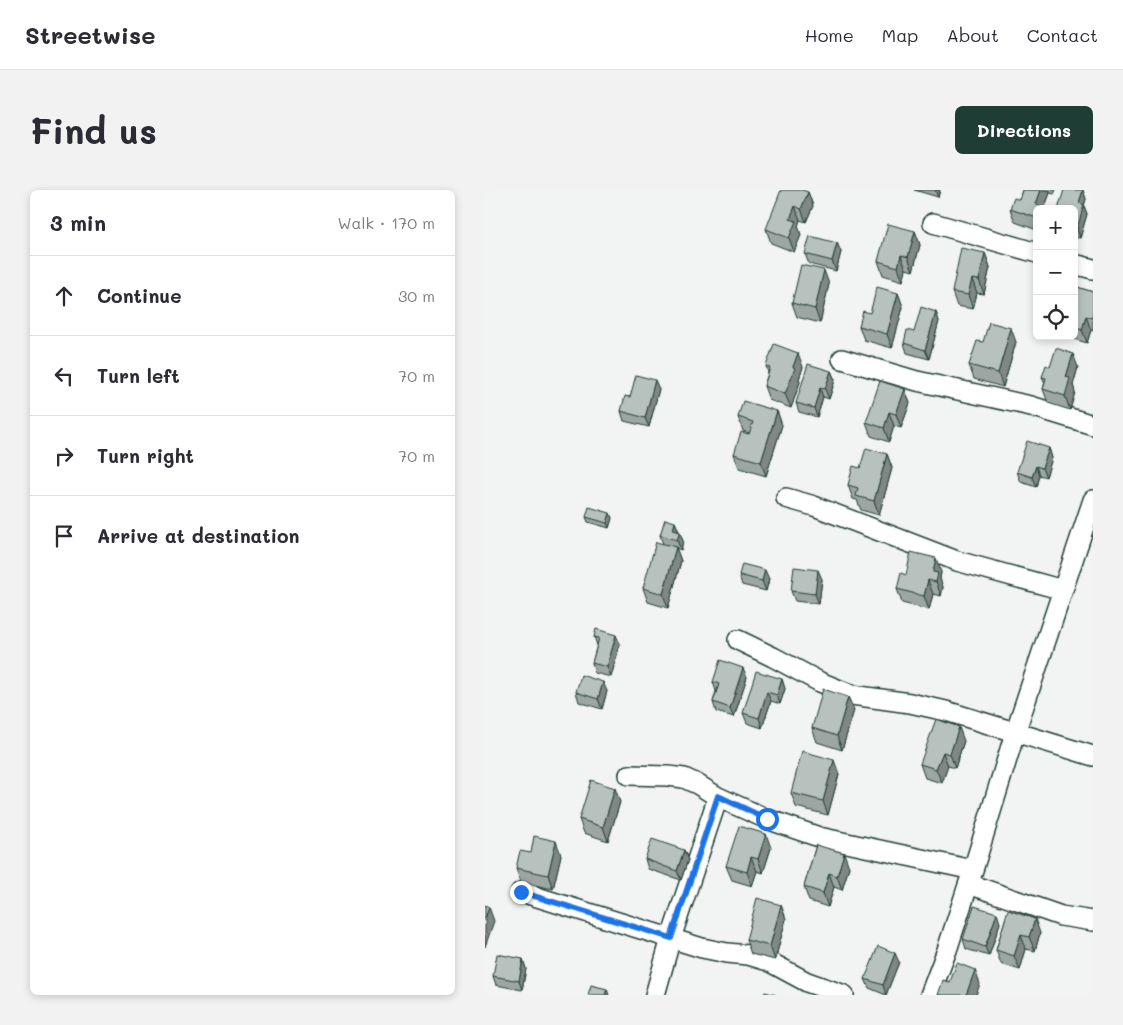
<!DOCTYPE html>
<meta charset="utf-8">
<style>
:root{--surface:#fff;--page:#f2f2f3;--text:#2b2b33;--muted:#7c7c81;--line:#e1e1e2;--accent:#1f3d34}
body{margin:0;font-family:Mali,sans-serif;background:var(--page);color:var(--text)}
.controls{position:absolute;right:15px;top:15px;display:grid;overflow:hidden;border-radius:8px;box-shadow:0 2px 8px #0003}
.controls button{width:45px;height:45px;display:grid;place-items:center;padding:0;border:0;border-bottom:1px solid var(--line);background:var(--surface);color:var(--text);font:25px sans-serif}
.stop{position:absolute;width:15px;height:15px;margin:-11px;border:4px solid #1a73e8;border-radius:50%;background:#fff}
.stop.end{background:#1a73e8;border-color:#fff;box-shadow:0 1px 5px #0008}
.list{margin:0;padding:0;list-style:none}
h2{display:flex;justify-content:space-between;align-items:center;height:65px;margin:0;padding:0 20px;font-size:21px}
h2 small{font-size:16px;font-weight:400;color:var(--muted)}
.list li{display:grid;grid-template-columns:32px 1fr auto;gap:15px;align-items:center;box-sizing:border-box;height:80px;padding:0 20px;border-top:1px solid var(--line)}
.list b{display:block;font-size:19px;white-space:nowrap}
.list em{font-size:16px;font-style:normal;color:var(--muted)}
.icon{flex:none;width:28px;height:28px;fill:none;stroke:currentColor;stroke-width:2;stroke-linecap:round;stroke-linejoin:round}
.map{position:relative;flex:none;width:608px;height:805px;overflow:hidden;border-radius:8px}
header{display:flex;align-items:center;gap:30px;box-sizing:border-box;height:70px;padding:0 25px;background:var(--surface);border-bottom:1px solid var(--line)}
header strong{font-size:24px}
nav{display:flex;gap:28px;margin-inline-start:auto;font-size:18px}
.intro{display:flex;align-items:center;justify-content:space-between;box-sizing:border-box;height:120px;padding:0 30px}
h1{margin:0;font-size:35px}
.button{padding:12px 22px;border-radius:8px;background:var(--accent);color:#fff;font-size:18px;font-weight:700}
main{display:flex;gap:30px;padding:0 30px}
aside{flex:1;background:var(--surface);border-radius:8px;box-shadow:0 2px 8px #0003}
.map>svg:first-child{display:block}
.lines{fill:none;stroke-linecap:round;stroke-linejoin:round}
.minor-casing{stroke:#1f3d34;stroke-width:22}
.minor{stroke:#fff;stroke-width:19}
.wall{fill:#9da6a3;stroke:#1f3d34}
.shaded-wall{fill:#808784;stroke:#1f3d34}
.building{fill:#b7c1bd;stroke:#1f3d34}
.route{stroke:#1a73e8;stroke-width:6}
</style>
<header>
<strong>Streetwise</strong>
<nav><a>Home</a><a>Map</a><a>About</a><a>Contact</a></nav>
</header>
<div class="intro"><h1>Find us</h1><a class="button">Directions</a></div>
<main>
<aside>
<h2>3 min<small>Walk · 170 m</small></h2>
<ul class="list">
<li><svg class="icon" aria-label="ahead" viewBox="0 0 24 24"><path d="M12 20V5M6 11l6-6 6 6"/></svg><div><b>Continue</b></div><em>30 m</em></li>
<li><svg class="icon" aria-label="left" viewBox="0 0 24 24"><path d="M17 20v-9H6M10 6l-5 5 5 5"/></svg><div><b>Turn left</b></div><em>70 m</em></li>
<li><svg class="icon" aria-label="right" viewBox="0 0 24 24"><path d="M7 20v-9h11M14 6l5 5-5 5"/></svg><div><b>Turn right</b></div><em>70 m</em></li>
<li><svg class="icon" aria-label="arrive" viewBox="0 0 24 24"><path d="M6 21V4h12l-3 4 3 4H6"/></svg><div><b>Arrive at destination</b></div></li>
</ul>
</aside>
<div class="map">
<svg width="608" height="805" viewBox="0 0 608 805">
<rect width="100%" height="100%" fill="#f2f3f3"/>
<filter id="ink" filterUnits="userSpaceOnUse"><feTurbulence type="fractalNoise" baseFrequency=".02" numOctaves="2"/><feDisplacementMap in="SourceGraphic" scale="10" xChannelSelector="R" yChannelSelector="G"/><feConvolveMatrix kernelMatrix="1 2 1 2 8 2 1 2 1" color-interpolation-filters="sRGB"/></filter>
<g filter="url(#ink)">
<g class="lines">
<g class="minor-casing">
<path id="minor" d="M448 33 552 63
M589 74 608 79
M357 169 432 191 546 216 608 235
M301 308 329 316 472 371 578 400
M253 450 288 467 335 492 367 505 425 513 461 521 608 566
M144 585 183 586 199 588 212 594 233 607 246 613 282 629 334 647 488 680
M484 694 576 726 608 731
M36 702 217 758 242 763 263 765 283 771 322 792 359 805
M170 805 186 748 233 607
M445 805 462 760 488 680 530 543 608 310"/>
</g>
<use href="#minor" class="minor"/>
</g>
<path class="wall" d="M429 0H455L453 7Z
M538 0H571L569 4 565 3 559 19H552V40L530 32 525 19 535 10Z
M598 0 601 9 599 16 602 24 595 48 589 47V19Z
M323 2 328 16 321 32 315 30 313 36 316 45 309 62 286 53 281 39Z
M430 41 435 55 428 81 421 79 418 91 398 85 393 71Z
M352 53 356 62 351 81 324 74 320 64Z
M500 63 505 77 499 104 492 103 488 119 472 116 467 102Z
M344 94 335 133 312 127 307 113Z
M589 96 608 102V141L606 140 602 153 582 147 581 146H589Z
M413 103 418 117 407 158 379 150 374 136 385 123Z
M451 122 454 131 444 169 422 163 419 153 429 142Z
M498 152H531L518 197 489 189 484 175Z
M281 176 318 177 314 189 315 192 306 218 284 210 279 196 283 183Z
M565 177H593L588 195 590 202 585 220 563 213 558 199 560 193 557 187Z
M346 181 350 190 344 209 338 207 332 227 314 222 311 213Z
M174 199 164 237 139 231 136 221 145 207Z
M425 213 416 238 409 236 404 252 386 246 381 232Z
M292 221 297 235 281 286 254 278 249 264 264 243 258 241 253 227Z
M564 258 567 268 561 287 554 285 551 297 536 292 532 282Z
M402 264 407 278 394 325 376 320 372 310 368 309 363 295 375 278Z
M101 327 127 328 124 338 103 332Z
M190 332 198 351 196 360 191 358 196 371 183 418 163 412 158 398 178 354 175 345Z
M456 382 455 389 458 397 456 406 448 404 444 420 417 413 412 399 421 385Z
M254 385 284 389 281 401 257 395Z
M337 389 334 414 310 411 306 401Z
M109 447 135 454 126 487 110 483 107 473 112 455Z
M262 487 249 527 231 522 228 512 231 501 228 492Z
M297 489 300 499 295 514 286 511 277 538 262 533 258 523Z
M122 501 117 519 94 512 91 502Z
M363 507 369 520 357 560 332 552 327 538Z
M479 551 470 578 463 576 457 593 440 588 435 574Z
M354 584 343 625 311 617 306 603Z
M135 612 123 651 99 643 94 629Z
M331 655 364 677 357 700 349 697 343 717 324 711 319 697Z
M286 658 278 683 272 681 267 696 247 690 241 676Z
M199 660 203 670 196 690 163 679 160 669Z
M76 665 68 699 36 692 31 678Z
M296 715 301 729 290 770 266 764 261 750Z
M523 720 555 743 550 761 541 759 535 780 516 774 511 760Z
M515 733 504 766 481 759 478 749Z
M38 769 41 779 37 800 11 795 8 786Z
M414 772 401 805 384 798 380 789Z"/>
<path class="shaded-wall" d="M450 0H455L453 7Z
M556 0H564L565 3 559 19H553L551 14Z
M598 0 601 9 599 16 602 24 595 48 592 39 594 13Z
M323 2 328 16 321 32 316 19Z
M310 16 315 30 313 36 316 45 309 62 304 48 305 29Z
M430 41 435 55 428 81 423 67Z
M352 53 356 62 351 81 347 71Z
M500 63 505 77 499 104 494 90Z
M416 65 421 79 418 91 413 77Z
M339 80 344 94 335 133 330 119Z
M487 89 492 103 488 119 483 105Z
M413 103 418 117 407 158 402 144Z
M451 122 454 131 444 169 440 160Z
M601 126 606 140 602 153 597 140Z
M526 138 531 152 518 197 513 183Z
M313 163 318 177 314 189 315 192 306 218 300 204 308 177Z
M588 164 593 177 588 195 590 202 585 220 580 206 581 187Z
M346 181 350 190 344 209 340 199Z
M170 190 174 199 164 237 160 228Z
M335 198 338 207 332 227 329 218Z
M420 199 425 213 416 238 411 224Z
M292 221 297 235 281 286 276 272Z
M404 222 409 236 404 252 399 238Z
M564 258 567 268 561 287 557 278Z
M402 264 407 278 394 325 389 311Z
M551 276 554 285 551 297 547 287Z
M125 323 127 328 124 338 122 333Z
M190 332 194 342 188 340Z
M195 342 198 351 196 360 192 350Z
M191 357 196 371 183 418 178 404Z
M451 368 456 382 455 389 458 397 456 406 448 382Z
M280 380 284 389 281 401 277 391Z
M333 380 337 389 334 414 330 404Z
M443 390 448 404 444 420 439 406Z
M131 445 135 454 126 487 122 477Z
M258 478 262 487 249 527 245 518Z
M297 489 300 499 295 514 292 505Z
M118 492 122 501 117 519 113 509Z
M282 502 286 511 277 538 274 528Z
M363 507 369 520 357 560 352 546Z
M474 537 479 551 470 578 465 564Z
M458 562 463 576 457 593 451 579Z
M349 570 354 584 343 625 338 611Z
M130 598 135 612 123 651 118 637Z
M281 644 286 658 278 683 273 669Z
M71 651 76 665 68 699 63 685Z
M199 660 203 670 196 690 192 681Z
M359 663 364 677 357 700 352 686Z
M266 667 272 681 267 696 262 682Z
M344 683 349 697 343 717 338 703Z
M296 715 301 729 290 770 285 756Z
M4 717 9 731 0 757V729Z
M512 723 515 733 504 766 500 757Z
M550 729 555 743 550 761 544 747Z
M536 745 541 759 535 780 529 766Z
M410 763 414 772 401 805 398 795Z
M38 769 41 779 37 800 34 791Z
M490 780 495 794 491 805H481Z
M122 799 124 805H120Z"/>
<path class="building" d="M296 0H317L323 2 316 19 310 16 305 29 311 31 304 48 281 39Z
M538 0H556L551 14 556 16 555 19H552V28L525 19 529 8 535 10Z
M579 0H598L594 13 599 15 592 39 589 38V19H573Z
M403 34 430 41 423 67 416 65 413 77 393 71Z
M325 46 352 53 347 71 320 64Z
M476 58 500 63 494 90 487 89 483 105 467 102Z
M316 75 339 80 330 119 307 113Z
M589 96 608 102V123L607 128 601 126 597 140 589 137Z
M392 97 413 103 402 144 374 136 378 121 385 123Z
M436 117 451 122 440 160 419 153 422 140 429 142Z
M504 132 526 138 513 183 484 175 492 151 498 152Z
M289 154 313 163 308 177 310 178 300 204 279 196 285 178 281 176Z
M571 158 588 164 581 187 585 188 580 206 558 199 561 188 557 187 561 175 565 177Z
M323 174 346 181 340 199 335 198 329 218 311 213Z
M151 185 170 190 160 228 136 221 140 206 145 207Z
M395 191 420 199 411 224 404 222 399 238 381 232Z
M258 211 292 221 276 272 249 264 256 242 264 244 268 232 253 227Z
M542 251 564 258 557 278 551 276 547 287 532 282Z
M381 258 402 264 389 311 371 306 373 298 363 295 368 276 375 278Z
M104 317 125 323 122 333 101 327Z
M180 329 190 332 188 340 195 342 192 350 175 345Z
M171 352 191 357 178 404 158 398Z
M426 362 451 368 448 382 453 383 451 392 443 390 439 406 412 399 416 383 421 385Z
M257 374 280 380 277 391 254 385Z
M309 377 333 380 330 404 306 401Z
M111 439 131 445 122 477 107 473 114 448 109 447Z
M235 470 258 478 245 518 228 512 234 494 228 492Z
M271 481 297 489 292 505 282 502 274 528 258 523Z
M96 485 118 492 113 509 91 502Z
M338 499 363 507 352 546 327 538Z
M451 529 474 537 465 564 458 562 451 579 435 574Z
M317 561 349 570 338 611 306 603Z
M106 590 130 598 118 637 94 629Z
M254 636 281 644 273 669 266 667 262 682 241 676Z
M49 646 71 651 63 685 31 678 35 661 46 663Z
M167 649 199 660 192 681 160 669Z
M331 655 359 663 352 686 344 683 338 703 319 697Z
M272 708 296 715 285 756 261 750Z
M0 715 4 717 0 729Z
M489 716 512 723 500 757 478 749Z
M523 720 550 729 544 747 536 745 529 766 511 760Z
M393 756 410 763 398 795 380 789Z
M12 764 38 769 34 791 8 786Z
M472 773 490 780 481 805H453L458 790 465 792Z
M106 795 122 799 120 805H103Z
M280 802 291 805H279Z"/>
</g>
<g class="lines" filter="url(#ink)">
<path class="route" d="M36 702 186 748 233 606 282 629"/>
</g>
</svg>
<div class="controls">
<button>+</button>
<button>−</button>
<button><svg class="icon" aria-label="locate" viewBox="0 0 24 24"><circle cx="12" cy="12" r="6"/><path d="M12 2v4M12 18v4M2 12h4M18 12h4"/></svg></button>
</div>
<div class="stop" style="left:282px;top:629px"></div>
<div class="stop end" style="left:36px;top:702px"></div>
</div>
</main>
